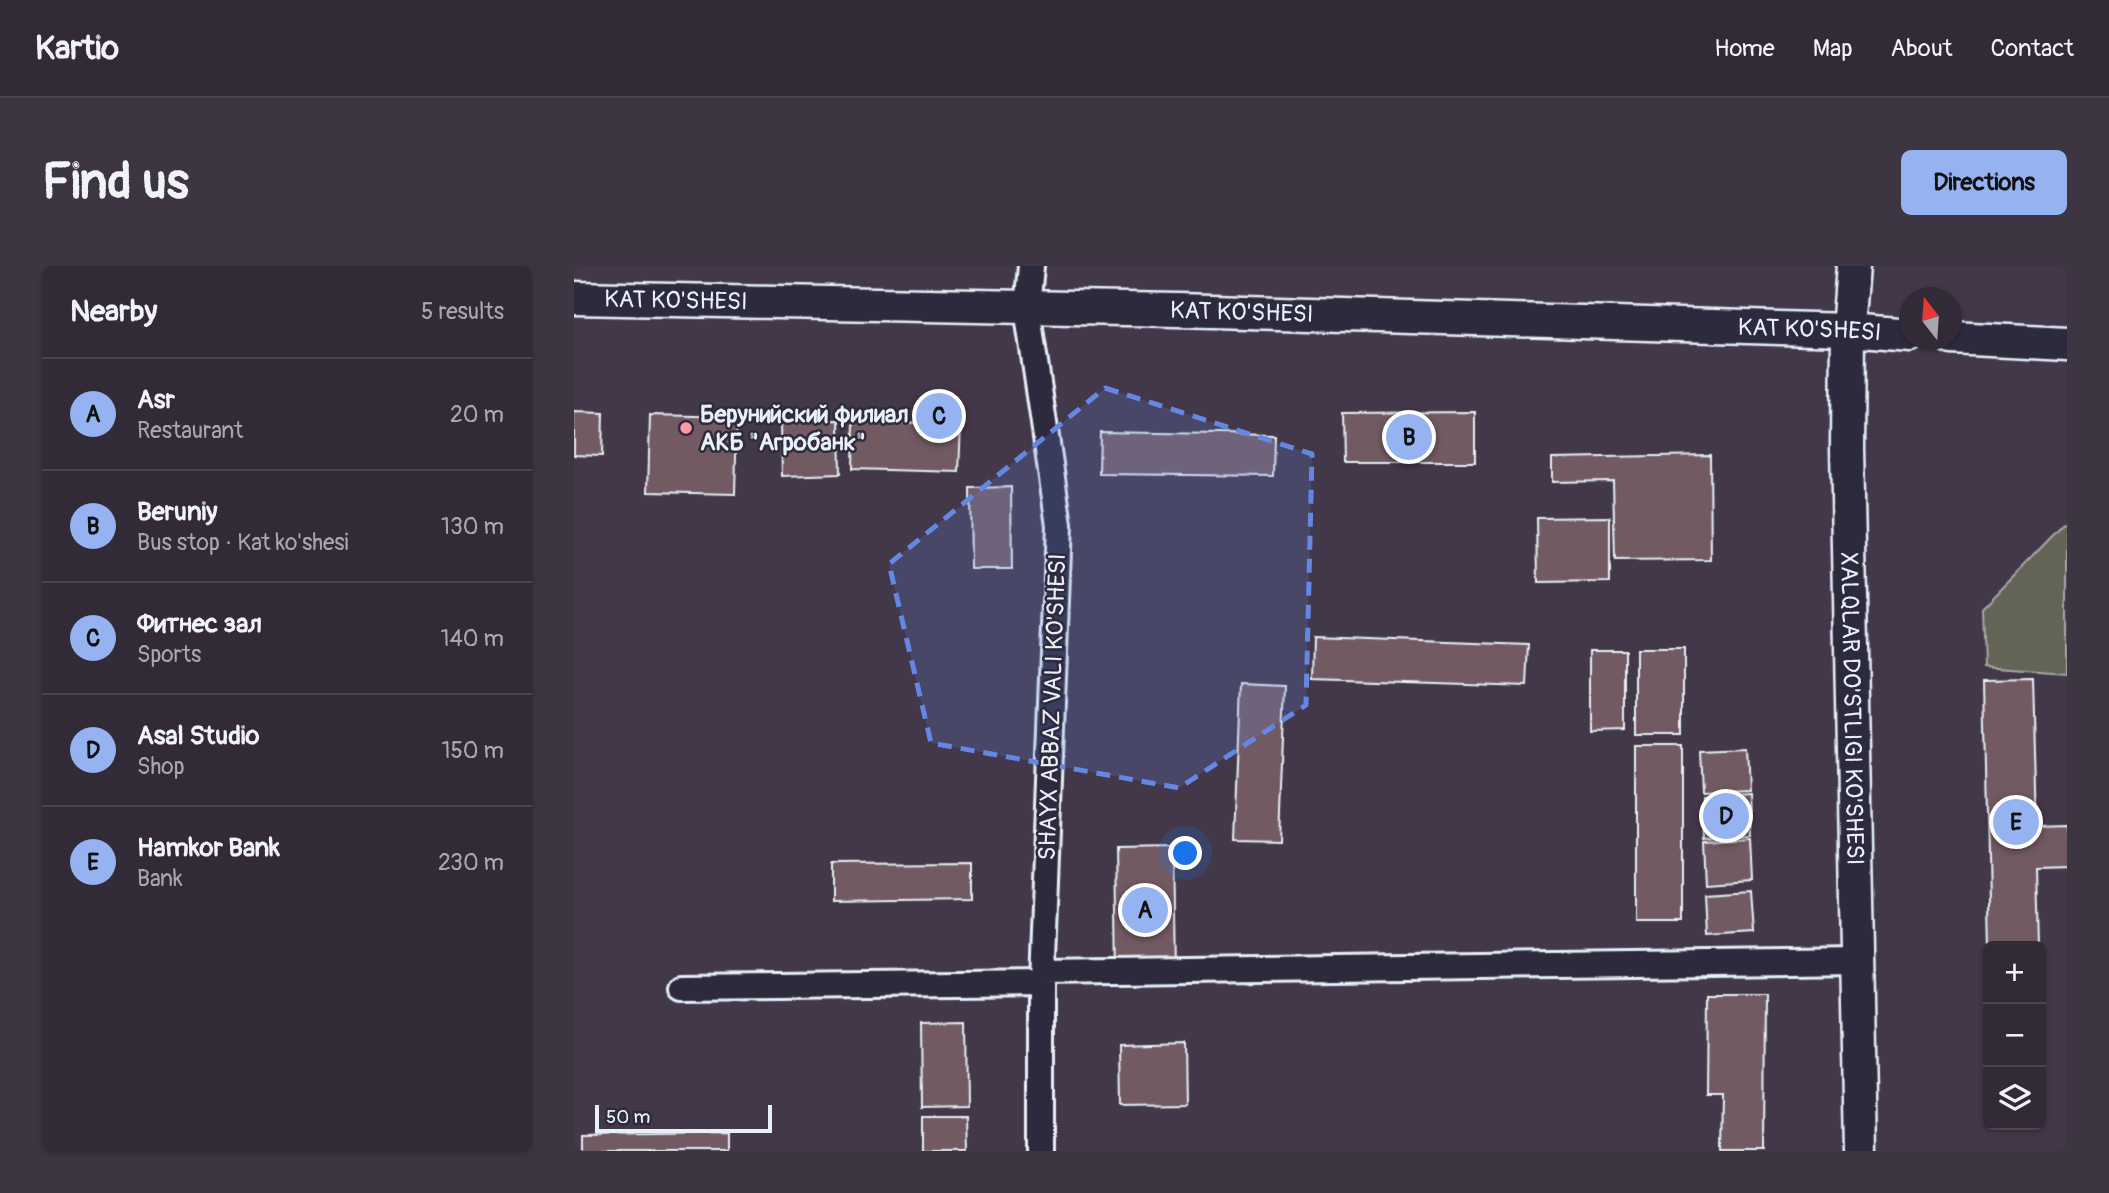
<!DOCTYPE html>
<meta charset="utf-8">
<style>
:root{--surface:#322a37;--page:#3d3642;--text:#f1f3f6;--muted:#a8a7ad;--line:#4d4652;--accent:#95b2f1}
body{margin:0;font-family:Pangolin,sans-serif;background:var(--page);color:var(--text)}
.controls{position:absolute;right:21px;bottom:21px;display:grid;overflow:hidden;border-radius:10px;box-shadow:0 2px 5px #0004}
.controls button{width:63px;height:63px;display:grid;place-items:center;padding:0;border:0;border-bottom:2px solid var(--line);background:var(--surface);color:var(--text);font:35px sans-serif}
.compass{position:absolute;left:1325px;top:21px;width:63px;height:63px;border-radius:50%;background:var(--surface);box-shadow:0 2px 5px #0004;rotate:343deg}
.scale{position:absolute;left:21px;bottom:18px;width:177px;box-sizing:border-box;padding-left:7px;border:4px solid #e8f1f8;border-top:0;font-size:19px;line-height:24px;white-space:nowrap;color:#e8f1f8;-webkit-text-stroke:5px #2f2a3d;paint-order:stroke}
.you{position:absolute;left:612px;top:588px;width:24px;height:24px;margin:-18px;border:5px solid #fff;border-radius:50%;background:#1a73e8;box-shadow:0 0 0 10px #1a73e833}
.badge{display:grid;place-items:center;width:46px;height:46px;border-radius:50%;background:var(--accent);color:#111;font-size:23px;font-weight:700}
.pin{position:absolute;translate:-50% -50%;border:4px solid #fff;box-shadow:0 2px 7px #0006}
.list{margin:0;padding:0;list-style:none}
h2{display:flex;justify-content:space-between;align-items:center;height:91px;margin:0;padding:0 28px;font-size:30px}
h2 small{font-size:23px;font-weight:400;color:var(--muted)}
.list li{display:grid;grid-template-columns:46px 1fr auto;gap:21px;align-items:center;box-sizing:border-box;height:112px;padding:0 28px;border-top:2px solid var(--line)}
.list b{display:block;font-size:26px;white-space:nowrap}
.list p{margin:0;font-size:23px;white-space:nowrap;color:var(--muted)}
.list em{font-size:23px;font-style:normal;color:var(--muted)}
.icon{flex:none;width:38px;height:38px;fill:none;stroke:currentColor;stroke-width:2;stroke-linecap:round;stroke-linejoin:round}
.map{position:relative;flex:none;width:1493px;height:885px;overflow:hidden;border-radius:10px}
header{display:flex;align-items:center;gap:42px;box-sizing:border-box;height:98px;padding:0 35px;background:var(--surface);border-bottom:2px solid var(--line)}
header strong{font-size:33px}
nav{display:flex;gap:38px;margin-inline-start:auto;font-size:24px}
.intro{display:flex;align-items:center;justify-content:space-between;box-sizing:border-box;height:168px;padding:0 42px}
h1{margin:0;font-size:49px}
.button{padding:18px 32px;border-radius:10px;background:var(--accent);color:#111;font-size:24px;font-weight:700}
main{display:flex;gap:42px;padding:0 42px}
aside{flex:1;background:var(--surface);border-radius:10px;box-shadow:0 2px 5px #0004}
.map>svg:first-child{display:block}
.green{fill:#636456;stroke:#a6aaa7;stroke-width:2}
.building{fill:#725a64;stroke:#e8f1f8;stroke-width:2}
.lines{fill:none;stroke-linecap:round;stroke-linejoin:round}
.minor-casing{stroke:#e8f1f8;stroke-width:30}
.tertiary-casing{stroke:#e8f1f8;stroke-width:37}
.minor{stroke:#2f2a3d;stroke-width:24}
.tertiary{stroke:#2f2a3d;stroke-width:32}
.marked{fill:#6487e3;fill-opacity:0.2;stroke:#6487e3;stroke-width:5;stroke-dasharray:14 9;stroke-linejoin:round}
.poi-dot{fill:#ff9aa2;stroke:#2f2a3d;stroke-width:2.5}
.labels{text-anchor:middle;stroke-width:5;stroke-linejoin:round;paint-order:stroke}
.street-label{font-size:24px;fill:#e8f1f8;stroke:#2f2a3d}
.poi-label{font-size:24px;font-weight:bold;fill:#e8f1f8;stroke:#2f2a3d;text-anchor:start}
</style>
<header>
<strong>Kartio</strong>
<nav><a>Home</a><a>Map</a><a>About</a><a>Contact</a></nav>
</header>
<div class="intro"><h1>Find us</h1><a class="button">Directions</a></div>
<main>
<aside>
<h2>Nearby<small>5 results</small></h2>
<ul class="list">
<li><span class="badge">A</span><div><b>Asr</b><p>Restaurant</p></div><em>20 m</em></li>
<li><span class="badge">B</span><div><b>Beruniy</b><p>Bus stop · Kat ko'shesi</p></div><em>130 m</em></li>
<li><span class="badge">C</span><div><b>Фитнес зал</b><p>Sports</p></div><em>140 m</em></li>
<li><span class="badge">D</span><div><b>Asal Studio</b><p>Shop</p></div><em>150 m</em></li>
<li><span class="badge">E</span><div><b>Hamkor Bank</b><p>Bank</p></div><em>230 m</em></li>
</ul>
</aside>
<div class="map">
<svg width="1493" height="885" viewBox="0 0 1493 885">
<rect width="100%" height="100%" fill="#433849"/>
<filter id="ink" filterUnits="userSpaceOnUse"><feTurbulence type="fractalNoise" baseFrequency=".0143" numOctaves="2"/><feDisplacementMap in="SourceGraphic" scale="14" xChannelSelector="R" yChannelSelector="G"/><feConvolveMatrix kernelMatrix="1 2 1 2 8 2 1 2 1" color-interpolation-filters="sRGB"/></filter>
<g filter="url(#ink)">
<path class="green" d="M1493 255V407L1410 401 1408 342Z"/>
<path class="building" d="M0 146 29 147 28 190 0 189Z
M901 146V196H769L768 147Z
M76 149 163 151 161 228 74 226Z
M265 154 266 208 208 210 207 155Z
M279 155 387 158 385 206 278 203Z
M526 166 700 169 699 210 525 208Z
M1136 189 1137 294 1041 295 1039 215 978 216V192Z
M437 221 438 303H397L396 222Z
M1036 251V316L964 317 963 252Z
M739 371 955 379 953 420 738 413Z
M1062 383H1110V469H1062Z
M1016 384H1051V464L1016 465Z
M1459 413 1463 560 1493 559V600L1462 601 1464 680H1416L1410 414Z
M667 418 711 420 705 574 661 573Z
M1062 480H1109V657H1062Z
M1171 482 1173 524 1127 526 1125 484Z
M1174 527 1176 569 1130 572 1128 530Z
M1176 572 1178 614 1132 617 1130 575Z
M598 582 600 704 544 706 542 583Z
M398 597V633L257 635V598Z
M1177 625 1180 667 1133 670 1131 628Z
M1133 728H1191L1190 885H1148L1149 829H1132Z
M392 756 393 840 348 841 347 757Z
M610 777 611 838 546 839 545 779Z
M349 850H392L393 885H349Z
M153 867V885H9V869Z"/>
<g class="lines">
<g class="minor-casing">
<path id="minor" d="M457 0 453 42 485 259 467 717V885
M468 706 1283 695
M108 721 467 717"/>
</g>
<g class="tertiary-casing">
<g id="tertiary">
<path id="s1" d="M1279 0 1274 64 1273 181 1287 885"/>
<path id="s2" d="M0 32 603 44 1274 64 1336 69"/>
<path d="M1378 72 1493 78"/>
</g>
</g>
<use href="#minor" class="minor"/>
<use href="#tertiary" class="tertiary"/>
</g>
</g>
<path class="marked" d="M531 122 738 188 732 439 605 522 357 477 315 298Z"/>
<circle class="poi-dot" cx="112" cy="162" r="7"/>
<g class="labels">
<g class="street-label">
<text dy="8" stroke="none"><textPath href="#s2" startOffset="102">KAT KO'SHESI</textPath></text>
<text dy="8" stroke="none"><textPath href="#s2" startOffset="668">KAT KO'SHESI</textPath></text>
<text dy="8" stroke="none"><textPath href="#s2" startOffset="1236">KAT KO'SHESI</textPath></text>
<text transform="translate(478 441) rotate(-88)" y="8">SHAYX ABBAZ VALI KO'SHESI</text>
<text dy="8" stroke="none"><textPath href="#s1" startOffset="443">XALQLAR DO'STLIGI KO'SHESI</textPath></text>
</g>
<g class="poi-label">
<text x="126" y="156">Берунийский филиал<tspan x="126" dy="28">АКБ "Агробанк"</tspan></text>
</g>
</g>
</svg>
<div class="controls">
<button>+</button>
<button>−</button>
<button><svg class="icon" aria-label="layers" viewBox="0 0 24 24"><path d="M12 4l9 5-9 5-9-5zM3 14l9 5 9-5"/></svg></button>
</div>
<svg class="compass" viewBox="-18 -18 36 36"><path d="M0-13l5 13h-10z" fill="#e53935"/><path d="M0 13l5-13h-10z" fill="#a8a7ad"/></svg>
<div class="scale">50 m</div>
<div class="you"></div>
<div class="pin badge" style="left:571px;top:644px">A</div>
<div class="pin badge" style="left:835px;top:171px">B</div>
<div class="pin badge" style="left:365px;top:150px">C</div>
<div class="pin badge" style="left:1152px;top:550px">D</div>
<div class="pin badge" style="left:1442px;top:556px">E</div>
</div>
</main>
